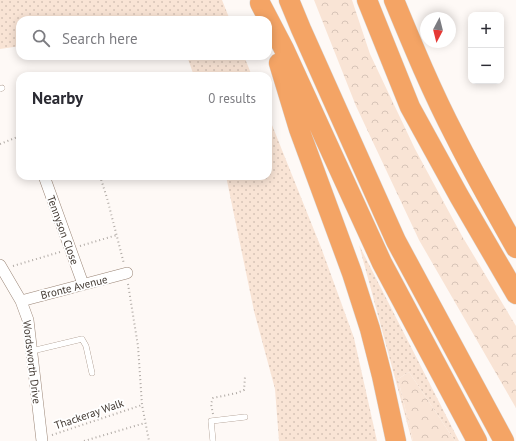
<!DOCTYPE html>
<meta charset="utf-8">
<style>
:root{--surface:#fff;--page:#f7f7f7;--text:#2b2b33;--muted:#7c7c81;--line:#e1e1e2}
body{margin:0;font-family:"PT Sans",sans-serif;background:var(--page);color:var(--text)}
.controls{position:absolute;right:12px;top:12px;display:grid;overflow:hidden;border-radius:8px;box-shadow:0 2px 10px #0003}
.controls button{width:36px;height:36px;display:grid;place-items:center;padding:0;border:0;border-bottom:1px solid var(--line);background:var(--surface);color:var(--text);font:20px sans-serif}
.compass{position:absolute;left:420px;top:12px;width:36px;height:36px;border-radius:50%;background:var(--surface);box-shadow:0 2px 10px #0003;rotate:187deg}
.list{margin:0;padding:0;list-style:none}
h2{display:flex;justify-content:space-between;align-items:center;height:52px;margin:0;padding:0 16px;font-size:17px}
h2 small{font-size:13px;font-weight:400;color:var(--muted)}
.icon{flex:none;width:22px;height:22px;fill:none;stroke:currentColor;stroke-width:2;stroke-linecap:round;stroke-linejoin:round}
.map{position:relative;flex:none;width:516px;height:441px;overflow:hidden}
.search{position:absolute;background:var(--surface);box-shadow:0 2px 10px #0003;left:16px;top:16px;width:256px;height:44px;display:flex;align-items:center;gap:10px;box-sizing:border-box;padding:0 14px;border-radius:12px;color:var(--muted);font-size:15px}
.panel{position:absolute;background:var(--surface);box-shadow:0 2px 10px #0003;left:16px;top:72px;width:256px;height:108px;border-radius:12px}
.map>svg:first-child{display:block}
.grass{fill:url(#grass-dots)}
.forest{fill:url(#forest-crowns)}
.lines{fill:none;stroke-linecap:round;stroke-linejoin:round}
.lane-casing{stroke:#9a8576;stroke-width:6}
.street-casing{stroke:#9a8576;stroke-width:12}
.highway-casing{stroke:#d9d7d6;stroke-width:21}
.path{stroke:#b0aaa5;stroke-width:2;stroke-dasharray:1 3;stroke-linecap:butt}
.lane{stroke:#fff;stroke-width:5.5}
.street{stroke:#fff;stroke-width:11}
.highway{stroke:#f4a465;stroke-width:20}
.labels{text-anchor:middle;stroke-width:3.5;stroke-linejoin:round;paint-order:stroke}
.street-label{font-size:11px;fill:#423932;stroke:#fff}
</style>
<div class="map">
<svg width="516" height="441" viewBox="0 0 516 441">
<defs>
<pattern id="grass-dots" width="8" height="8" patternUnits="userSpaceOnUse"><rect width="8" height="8" fill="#f9e4d5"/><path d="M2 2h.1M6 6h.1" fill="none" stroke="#d7c4b7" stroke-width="1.8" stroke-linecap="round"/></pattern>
<pattern id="forest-crowns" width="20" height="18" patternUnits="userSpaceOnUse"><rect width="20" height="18" fill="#f9e4d5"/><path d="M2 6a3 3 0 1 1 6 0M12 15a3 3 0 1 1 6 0" fill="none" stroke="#d7c4b7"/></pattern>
</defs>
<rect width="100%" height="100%" fill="#fef9f6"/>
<path class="grass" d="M0 0H222L230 20H20V46L0 49Z
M187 56H244L252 76H194Z
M268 115 322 250 354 338 377 441H279L275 389 254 311 226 176H268Z
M359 245 459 441H455L409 372 398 379 413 441H412Z"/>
<path class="forest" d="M314 0H352L370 54 415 149 462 236 516 326V408L419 240 356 106Z
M409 372 455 441H413L398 379Z"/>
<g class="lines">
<g class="lane-casing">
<path id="lane" d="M0 89 2 88
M32 351 82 339 86 346 92 373
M213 441 211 421 245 417"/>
</g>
<g class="street-casing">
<path id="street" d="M44 176 83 284
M0 265 21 301 28 320 42 441
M21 301 127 273"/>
</g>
<g class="highway-casing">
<path id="highway" d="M289 0 301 29 396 241 504 441
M367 0 410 107 459 196 516 294
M394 0C413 46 432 92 455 136 474 174 495 211 516 248
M260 3 284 49 382 263 477 441
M279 63 299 129 352 273 370 329 382 376 396 441"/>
</g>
<path class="path" d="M0 144 20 136
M100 176 107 198 124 264
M80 246 117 235
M13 266 60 252
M128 284 138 346 142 405 149 441
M213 414 211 404 213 398 237 393 244 390 245 377
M52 435 142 405
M84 441 145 423"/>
<use href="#lane" class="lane"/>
<use href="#street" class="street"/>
<use href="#highway" class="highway"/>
</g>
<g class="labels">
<g class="street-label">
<text transform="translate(63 230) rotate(70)" y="4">Tennyson Close</text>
<text transform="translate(74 287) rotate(-14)" y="4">Bronte Avenue</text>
<text transform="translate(32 362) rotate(83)" y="4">Wordsworth Drive</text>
<text transform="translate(89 414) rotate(-19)" y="4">Thackeray Walk</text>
</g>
</g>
</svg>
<div class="controls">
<button>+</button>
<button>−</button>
</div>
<svg class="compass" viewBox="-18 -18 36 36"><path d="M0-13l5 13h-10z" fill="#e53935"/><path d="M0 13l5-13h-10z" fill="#7c7c81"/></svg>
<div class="search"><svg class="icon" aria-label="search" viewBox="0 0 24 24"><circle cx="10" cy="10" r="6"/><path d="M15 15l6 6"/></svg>Search here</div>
<section class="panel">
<h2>Nearby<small>0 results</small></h2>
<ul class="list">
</ul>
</section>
</div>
